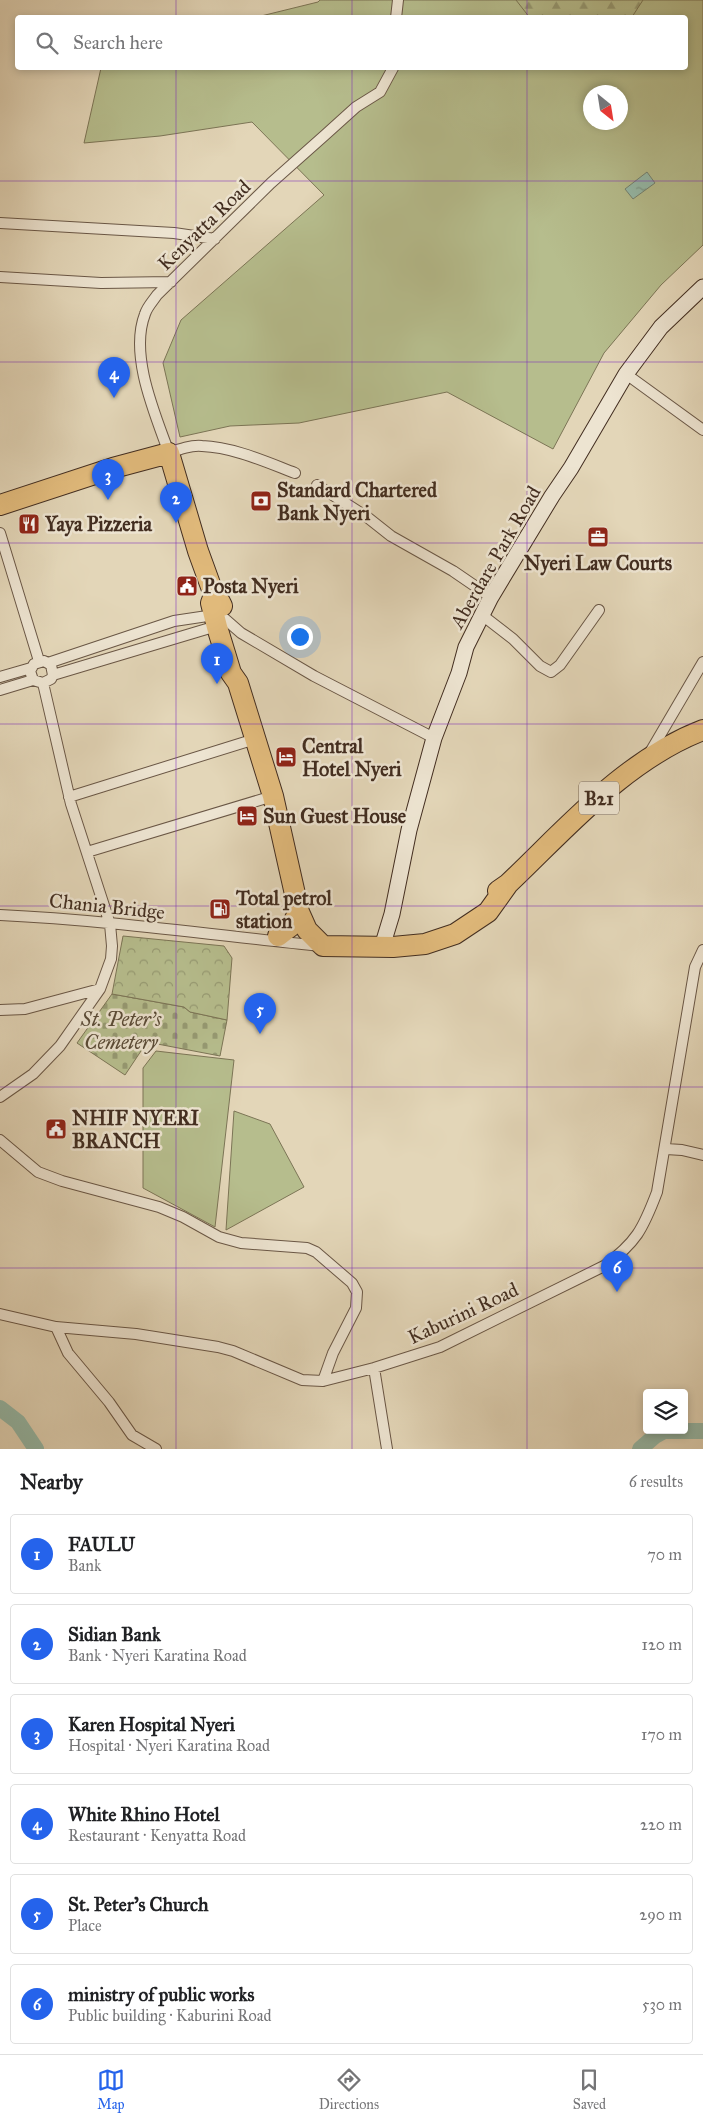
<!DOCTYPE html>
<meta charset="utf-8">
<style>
:root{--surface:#fff;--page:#f2f2f2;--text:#202124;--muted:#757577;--line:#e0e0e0;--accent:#2563eb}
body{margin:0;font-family:"IM FELL Great Primer",serif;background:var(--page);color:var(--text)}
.controls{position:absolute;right:15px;bottom:15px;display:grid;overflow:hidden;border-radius:5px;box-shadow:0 2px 8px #0003}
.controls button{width:45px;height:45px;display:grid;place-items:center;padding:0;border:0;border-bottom:1px solid var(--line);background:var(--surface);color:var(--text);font:25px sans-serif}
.compass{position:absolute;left:583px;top:85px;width:45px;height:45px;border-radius:50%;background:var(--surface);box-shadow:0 2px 8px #0003;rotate:150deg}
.you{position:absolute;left:299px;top:636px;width:18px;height:18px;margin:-12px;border:4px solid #fff;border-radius:50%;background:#1a73e8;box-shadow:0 0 0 8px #1a73e833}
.badge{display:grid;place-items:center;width:32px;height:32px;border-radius:50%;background:var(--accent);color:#fff;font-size:16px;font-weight:700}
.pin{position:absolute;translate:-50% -41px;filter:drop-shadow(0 1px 2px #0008)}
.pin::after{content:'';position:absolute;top:26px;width:18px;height:15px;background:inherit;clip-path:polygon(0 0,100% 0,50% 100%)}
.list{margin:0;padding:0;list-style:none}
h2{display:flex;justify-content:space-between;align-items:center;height:65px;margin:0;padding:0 20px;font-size:21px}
h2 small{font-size:16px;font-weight:400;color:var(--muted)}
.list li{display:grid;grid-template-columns:32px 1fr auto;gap:15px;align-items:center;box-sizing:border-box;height:80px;margin:0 10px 10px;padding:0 10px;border:1px solid var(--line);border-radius:5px}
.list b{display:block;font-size:19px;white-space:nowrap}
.list p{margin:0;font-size:16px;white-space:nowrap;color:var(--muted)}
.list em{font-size:16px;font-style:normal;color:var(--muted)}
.icon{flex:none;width:28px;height:28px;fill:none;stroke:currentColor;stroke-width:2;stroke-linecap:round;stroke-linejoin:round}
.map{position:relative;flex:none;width:703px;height:1449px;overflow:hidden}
.search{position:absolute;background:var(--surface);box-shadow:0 2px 8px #0003;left:15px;right:15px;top:15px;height:55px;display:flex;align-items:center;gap:12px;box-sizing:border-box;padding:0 18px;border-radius:5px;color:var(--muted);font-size:19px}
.sheet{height:605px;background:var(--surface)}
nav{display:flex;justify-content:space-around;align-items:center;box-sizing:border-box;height:70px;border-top:1px solid var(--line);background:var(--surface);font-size:14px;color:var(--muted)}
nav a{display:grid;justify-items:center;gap:2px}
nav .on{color:var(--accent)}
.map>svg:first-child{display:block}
.grass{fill:#b6bd8d;stroke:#7c7556;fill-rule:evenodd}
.forest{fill:url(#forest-firs);stroke:#7c7556}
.cemetery{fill:url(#cemetery-stones);stroke:#7c7556}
.park{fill:url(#park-crowns);stroke:#7c7556}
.water{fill:url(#water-ripples);stroke:#748272}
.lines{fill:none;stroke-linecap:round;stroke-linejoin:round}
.river{stroke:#96baa9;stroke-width:16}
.street-casing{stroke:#6a5746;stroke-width:12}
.secondary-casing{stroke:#422d20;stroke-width:17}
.highway-casing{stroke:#422d20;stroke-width:22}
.street{stroke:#ede4d1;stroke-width:10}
.secondary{stroke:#ede4d1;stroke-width:15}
.highway{stroke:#e2bb7c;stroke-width:20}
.grid{fill:none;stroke:#7b2cbf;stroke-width:1;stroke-opacity:0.55}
.labels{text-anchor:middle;stroke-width:5;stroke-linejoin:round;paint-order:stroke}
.shield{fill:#ede4d1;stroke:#756455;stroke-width:1}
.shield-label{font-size:19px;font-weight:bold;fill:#422d20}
.street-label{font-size:20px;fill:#422d20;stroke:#ede4d1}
.poi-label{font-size:20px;font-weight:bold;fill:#422d20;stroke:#ede4d1;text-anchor:start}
.park-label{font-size:20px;font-style:italic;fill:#594a36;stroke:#ede4d1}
</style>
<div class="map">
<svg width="703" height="1449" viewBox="0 0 703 1449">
<defs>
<pattern id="forest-firs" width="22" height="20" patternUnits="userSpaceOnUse" patternTransform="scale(1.25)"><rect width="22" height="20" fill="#b6bd8d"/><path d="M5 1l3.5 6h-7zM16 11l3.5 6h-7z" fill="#969a73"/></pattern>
<pattern id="cemetery-stones" width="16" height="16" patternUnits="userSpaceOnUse" patternTransform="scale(1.25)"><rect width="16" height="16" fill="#b6bd8d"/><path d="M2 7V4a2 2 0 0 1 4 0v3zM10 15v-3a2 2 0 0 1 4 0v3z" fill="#969a73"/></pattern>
<pattern id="park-crowns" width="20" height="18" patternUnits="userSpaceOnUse" patternTransform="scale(1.25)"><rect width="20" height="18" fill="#b6bd8d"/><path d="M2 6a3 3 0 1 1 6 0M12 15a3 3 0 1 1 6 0" fill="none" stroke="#969a73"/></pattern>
<pattern id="water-ripples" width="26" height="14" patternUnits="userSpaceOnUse" patternTransform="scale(1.25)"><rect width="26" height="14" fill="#96baa9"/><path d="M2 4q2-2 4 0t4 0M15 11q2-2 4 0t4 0" fill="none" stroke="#7c9889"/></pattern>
</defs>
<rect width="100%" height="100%" fill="#e3d6b8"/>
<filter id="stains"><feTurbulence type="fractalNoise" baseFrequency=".004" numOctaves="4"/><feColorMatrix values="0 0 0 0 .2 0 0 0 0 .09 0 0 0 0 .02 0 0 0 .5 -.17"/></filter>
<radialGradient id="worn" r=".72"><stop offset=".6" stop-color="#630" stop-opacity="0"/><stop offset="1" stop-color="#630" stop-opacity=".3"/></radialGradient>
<path class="grass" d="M320 0H703V245L661 285 604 353 553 449 447 392 299 423 230 426 180 437 163 363 181 320 324 195 252 122 160 136 84 143 101 68H686V18L257 17 318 2ZM590 92H620V122H590Z
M156 1051 234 1060 215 1227 143 1188V1068Z
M234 1111 270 1124 304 1187 226 1230Z"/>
<path class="forest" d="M516 0H643L632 17 530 18Z"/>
<path class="cemetery" d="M112 994 184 1007 190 1012 227 1020 220 1056 147 1042 125 1075 77 1043Z"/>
<path class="park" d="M123 936 224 946 232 958 227 1020 190 1012 184 1007 112 994Z"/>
<path class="water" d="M647 172 655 183 633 199 625 189Z"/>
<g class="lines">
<path class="river" d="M0 1408 18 1422 36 1449
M640 1449 655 1436 664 1431H703"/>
<g class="street-casing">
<path id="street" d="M396 18 398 0
M0 223 174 233 215 239
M0 277 101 283 171 282
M626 374 703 430
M295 473C266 462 233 447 202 446 191 445 180 449 169 453 155 414 129 355 145 314 147 307 153 301 157 295L271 183 325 135 356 107 380 92 393 68
M317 485 367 517 391 536 453 571 491 597
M0 533 39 661
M482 615 513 639 540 666 551 672 560 665 599 610
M48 663 174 621 214 615 225 619 241 633 314 676 434 738
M53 675 51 665 44 661 34 664 30 671 33 680 43 683 51 679 53 675 210 628H221
M0 677 31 668
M0 690 33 680
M649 754 703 662
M69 797 255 739
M87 852 273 796
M0 915C107 920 213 935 320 946
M0 1010 25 1009 100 989
M0 1097 33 1074 60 1046 100 989 111 959 112 946 110 924 71 804 43 683
M0 1140 38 1172 62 1181 159 1207 183 1217 219 1237 241 1243 307 1248 316 1252 352 1283 357 1292 356 1308 333 1353 323 1381
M666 1149 682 1150 703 1155
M0 1314 56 1327 136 1334 218 1347 233 1351 302 1380 323 1381 374 1368 440 1347 604 1266C636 1243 643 1229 657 1192L695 967 703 950
M56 1327 68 1353 109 1402 132 1435 156 1449
M374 1368 387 1449"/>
</g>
<g class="secondary-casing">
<path id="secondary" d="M382 947 392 914 409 830 434 738 459 673 466 647 491 597 552 496 571 468 626 374 661 327 703 287"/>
</g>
<g class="highway-casing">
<path id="highway" d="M0 505 113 468 169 453 198 551 214 595 220 602 222 606
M214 595 211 603 217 627 231 673 238 683 273 796 299 912 307 930 323 946 393 947 425 944 455 934 488 912 508 884
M498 891 508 884C567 828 625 760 703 730
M278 936 291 926 299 912"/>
</g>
<use href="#street" class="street"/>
<use href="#secondary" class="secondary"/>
<use href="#highway" class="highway"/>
</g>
<path class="grid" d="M176 0V18M352 0V18M527 0V18M176 68V1449M352 68V1449M527 68V1449M0 181H703M0 362H703M0 543H703M0 724H703M0 906H703M0 1087H703M0 1268H703"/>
<defs>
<g id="bank-square" transform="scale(1.125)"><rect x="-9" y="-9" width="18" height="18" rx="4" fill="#8f2418" stroke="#ede4d1"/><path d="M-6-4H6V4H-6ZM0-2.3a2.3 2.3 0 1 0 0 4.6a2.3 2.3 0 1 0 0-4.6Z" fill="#fff"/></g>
<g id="restaurant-square" transform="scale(1.125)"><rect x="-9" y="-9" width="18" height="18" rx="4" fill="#8f2418" stroke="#ede4d1"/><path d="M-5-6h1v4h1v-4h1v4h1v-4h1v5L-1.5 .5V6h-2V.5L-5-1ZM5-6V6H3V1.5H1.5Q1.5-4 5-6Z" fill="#fff"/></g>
<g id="office-square" transform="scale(1.125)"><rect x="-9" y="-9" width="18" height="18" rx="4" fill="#8f2418" stroke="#ede4d1"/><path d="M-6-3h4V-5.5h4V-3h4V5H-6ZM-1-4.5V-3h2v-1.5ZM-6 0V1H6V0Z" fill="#fff"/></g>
<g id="civic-square" transform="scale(1.125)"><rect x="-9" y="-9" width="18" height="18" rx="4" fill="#8f2418" stroke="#ede4d1"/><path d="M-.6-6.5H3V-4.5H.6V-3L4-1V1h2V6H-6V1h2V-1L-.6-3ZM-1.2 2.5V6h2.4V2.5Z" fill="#fff"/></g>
<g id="hotel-square" transform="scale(1.125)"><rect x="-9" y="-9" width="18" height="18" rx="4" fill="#8f2418" stroke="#ede4d1"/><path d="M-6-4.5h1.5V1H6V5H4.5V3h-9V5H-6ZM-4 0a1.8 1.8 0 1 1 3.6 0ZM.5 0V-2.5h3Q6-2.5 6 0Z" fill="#fff"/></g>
<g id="fuel-square" transform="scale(1.125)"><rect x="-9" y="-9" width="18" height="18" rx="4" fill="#8f2418" stroke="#ede4d1"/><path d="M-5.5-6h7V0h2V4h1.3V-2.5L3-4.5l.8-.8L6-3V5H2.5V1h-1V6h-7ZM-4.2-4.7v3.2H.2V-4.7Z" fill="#fff"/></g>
</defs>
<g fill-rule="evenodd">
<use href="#bank-square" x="261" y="501"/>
<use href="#restaurant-square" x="29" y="524"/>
<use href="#office-square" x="598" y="537"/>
<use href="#civic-square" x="187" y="586"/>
<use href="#hotel-square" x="286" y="757"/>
<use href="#hotel-square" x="247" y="816"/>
<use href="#fuel-square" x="220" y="909"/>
<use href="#civic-square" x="56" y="1129"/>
</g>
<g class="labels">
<rect class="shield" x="579" y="781.5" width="40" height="33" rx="4"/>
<g class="shield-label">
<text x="599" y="805">B21</text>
</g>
<g class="street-label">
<text transform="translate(204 225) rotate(-44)" y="7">Kenyatta Road</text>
<text transform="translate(495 557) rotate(-60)" y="7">Aberdare Park Road</text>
<text transform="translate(107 906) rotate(6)" y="7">Chania Bridge</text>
<text transform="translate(463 1313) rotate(-25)" y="7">Kaburini Road</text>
</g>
<g class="poi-label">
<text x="277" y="497">Standard Chartered<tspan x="277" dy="23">Bank Nyeri</tspan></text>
<text x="45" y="531">Yaya Pizzeria</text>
<text x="598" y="570" text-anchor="middle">Nyeri Law Courts</text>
<text x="203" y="593">Posta Nyeri</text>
<text x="302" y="753">Central<tspan x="302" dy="23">Hotel Nyeri</tspan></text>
<text x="263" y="823">Sun Guest House</text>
<text x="236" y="905">Total petrol<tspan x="236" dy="23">station</tspan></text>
<text x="72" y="1125">NHIF NYERI<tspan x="72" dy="23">BRANCH</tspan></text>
</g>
<g class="park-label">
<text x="121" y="1026">St. Peter's<tspan x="121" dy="23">Cemetery</tspan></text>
</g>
</g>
<rect width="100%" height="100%" filter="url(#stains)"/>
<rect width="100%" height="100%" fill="url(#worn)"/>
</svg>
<div class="controls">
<button><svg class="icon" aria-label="layers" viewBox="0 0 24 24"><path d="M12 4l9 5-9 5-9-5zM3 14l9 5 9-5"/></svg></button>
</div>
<svg class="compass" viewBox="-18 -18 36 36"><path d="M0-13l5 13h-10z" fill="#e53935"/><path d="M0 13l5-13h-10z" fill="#757577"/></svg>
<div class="you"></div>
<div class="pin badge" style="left:217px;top:684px">1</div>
<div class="pin badge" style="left:176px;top:523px">2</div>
<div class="pin badge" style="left:108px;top:500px">3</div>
<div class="pin badge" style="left:114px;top:398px">4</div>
<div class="pin badge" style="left:260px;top:1034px">5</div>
<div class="pin badge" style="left:617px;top:1292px">6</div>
<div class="search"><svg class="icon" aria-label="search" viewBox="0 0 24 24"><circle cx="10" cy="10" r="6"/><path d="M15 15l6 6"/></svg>Search here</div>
</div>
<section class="sheet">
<h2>Nearby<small>6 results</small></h2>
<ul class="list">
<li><span class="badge">1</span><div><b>FAULU</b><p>Bank</p></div><em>70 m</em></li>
<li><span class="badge">2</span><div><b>Sidian Bank</b><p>Bank · Nyeri Karatina Road</p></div><em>120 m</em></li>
<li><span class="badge">3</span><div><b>Karen Hospital Nyeri</b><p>Hospital · Nyeri Karatina Road</p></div><em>170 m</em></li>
<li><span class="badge">4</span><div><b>White Rhino Hotel</b><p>Restaurant · Kenyatta Road</p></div><em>220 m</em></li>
<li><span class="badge">5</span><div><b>St. Peter's Church</b><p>Place</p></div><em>290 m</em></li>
<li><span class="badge">6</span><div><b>ministry of public works</b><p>Public building · Kaburini Road</p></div><em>530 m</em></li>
</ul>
</section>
<nav>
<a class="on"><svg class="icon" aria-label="map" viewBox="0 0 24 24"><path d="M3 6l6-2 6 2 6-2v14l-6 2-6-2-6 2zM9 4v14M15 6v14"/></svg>Map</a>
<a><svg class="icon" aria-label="directions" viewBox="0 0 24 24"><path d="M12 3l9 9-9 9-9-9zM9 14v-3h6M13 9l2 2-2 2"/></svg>Directions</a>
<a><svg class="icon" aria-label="saved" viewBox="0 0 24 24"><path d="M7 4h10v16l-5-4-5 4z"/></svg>Saved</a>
</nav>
